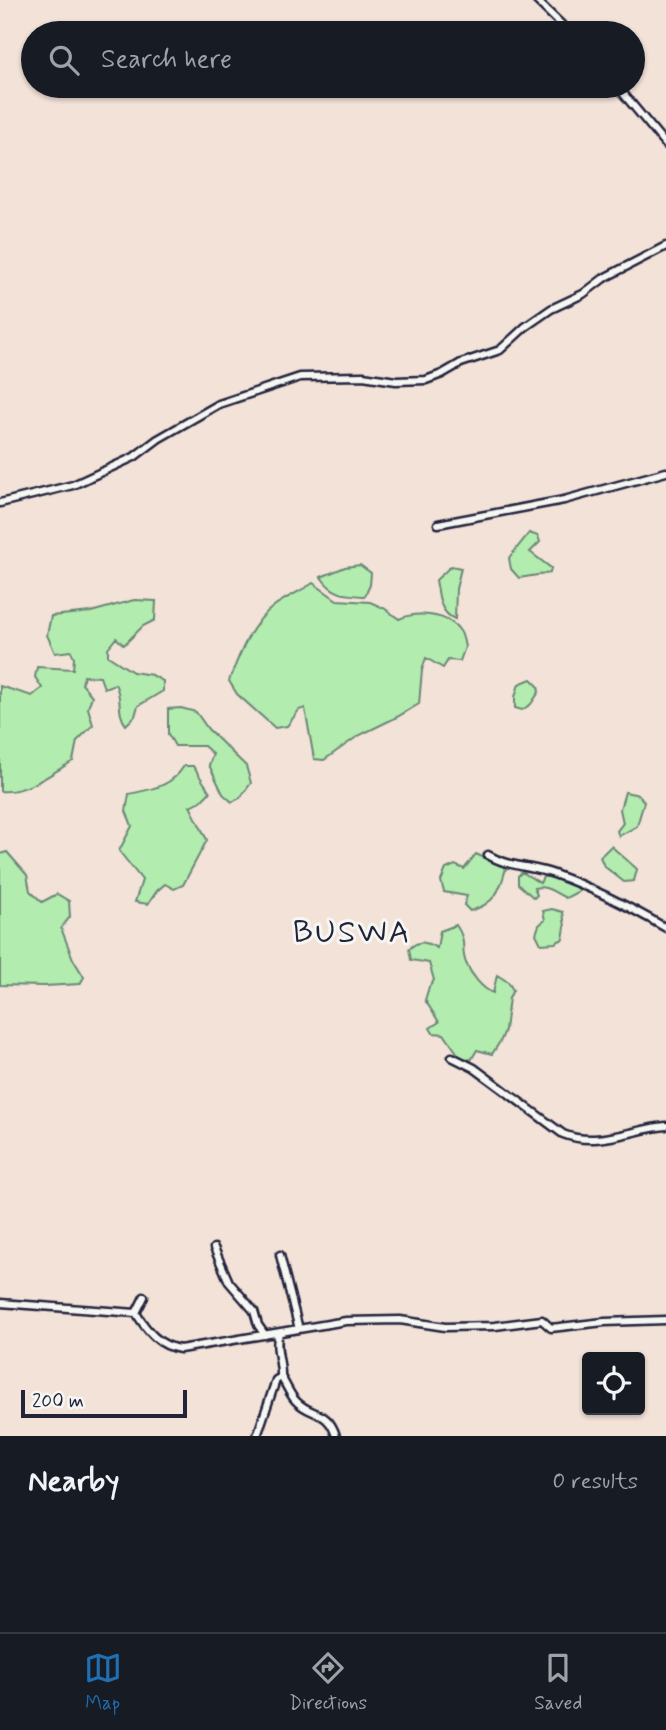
<!DOCTYPE html>
<style>
:root{--surface:#171b24;--page:#20242c;--text:#f1f3f6;--muted:#9ea1a6;--line:#363941;--accent:#1f6fb2}
body{margin:0;font-family:Mynerve,sans-serif;background:var(--page);color:var(--text)}
.controls{position:absolute;right:21px;bottom:21px;display:grid;overflow:hidden;border-radius:7px;box-shadow:0 2px 5px #0004}
.controls button{width:63px;height:63px;display:grid;place-items:center;padding:0;border:0;border-bottom:2px solid var(--line);background:var(--surface);color:var(--text);font:35px sans-serif}
.scale{position:absolute;left:21px;bottom:18px;width:166px;box-sizing:border-box;padding-left:7px;border:4px solid #22223b;border-top:0;font-size:19px;line-height:24px;white-space:nowrap;color:#22223b;-webkit-text-stroke:5px #f6f6f2;paint-order:stroke}
.list{margin:0;padding:0;list-style:none}
h2{display:flex;justify-content:space-between;align-items:center;height:91px;margin:0;padding:0 28px;font-size:30px}
h2 small{font-size:23px;font-weight:400;color:var(--muted)}
.icon{flex:none;width:38px;height:38px;fill:none;stroke:currentColor;stroke-width:2;stroke-linecap:round;stroke-linejoin:round}
.map{position:relative;flex:none;width:666px;height:1436px;overflow:hidden}
.search{position:absolute;background:var(--surface);box-shadow:0 2px 5px #0004;left:21px;right:21px;top:21px;height:77px;display:flex;align-items:center;gap:18px;box-sizing:border-box;padding:0 24px;border-radius:38px;color:var(--muted);font-size:26px}
.sheet{height:196px;background:var(--surface)}
nav{display:flex;justify-content:space-around;align-items:center;box-sizing:border-box;height:98px;border-top:2px solid var(--line);background:var(--surface);font-size:19px;color:var(--muted)}
nav a{display:grid;justify-items:center;gap:4px}
nav .on{color:var(--accent)}
.map>svg:first-child{display:block}
.green{fill:#b3ecaf;stroke:#6a8775;stroke-width:2}
.lines{fill:none;stroke-linecap:round;stroke-linejoin:round}
.minor-casing{stroke:#22223b;stroke-width:11}
.minor{stroke:#f6f6f2;stroke-width:6}
.labels{text-anchor:middle;stroke-width:6;stroke-linejoin:round;paint-order:stroke}
.quarter-label{font-size:32px;letter-spacing:2px;fill:#22223b;stroke:#f6f6f2}
</style>
<div class="map">
<svg width="666" height="1436" viewBox="0 0 666 1436">
<rect width="100%" height="100%" fill="#f2e2d8"/>
<filter id="ink" filterUnits="userSpaceOnUse"><feTurbulence type="fractalNoise" baseFrequency=".0143" numOctaves="2"/><feDisplacementMap in="SourceGraphic" scale="14" xChannelSelector="R" yChannelSelector="G"/><feConvolveMatrix kernelMatrix="1 2 1 2 8 2 1 2 1" color-interpolation-filters="sRGB"/></filter>
<g filter="url(#ink)">
<path class="green" d="M529 533 538 536 540 542 530 552 551 568 550 573 519 578 511 569 509 558Z
M360 565 371 573 370 585 365 596C345 595 333 595 321 577L345 567Z
M451 566 461 568 456 589 455 619C439 613 439 595 436 580Z
M313 583 337 600 370 602 384 608 399 619C416 611 448 613 460 631 463 635 464 643 465 647L460 661 448 660 443 668 426 658 422 670 419 704 397 717 358 736 324 760 314 759 305 708 299 710 287 726 275 728 237 694 229 681C239 655 251 623 274 606 286 597 301 591 313 583Z
M134 600 156 601 155 620 143 626 124 645 116 638 108 648V656L133 672 152 675 163 681V691L138 706 135 716 126 725C116 713 123 698 115 684L104 688 100 677 84 676 82 684 92 696 88 708 93 725 77 741 73 761C52 773 26 794 0 791V686L32 696 42 688 35 677 37 667 73 669 74 658 71 651 55 653 47 635 51 616 91 612Z
M531 679 538 686 539 692 531 704 522 710 515 708V697L519 684Z
M181 708 196 712 208 729 246 766 251 783 240 798 232 802 223 794 209 765 213 754 204 746H175L168 734V709Z
M184 766H193L210 792 201 801 190 806 207 840 183 885 174 889 165 884 157 891 148 904 135 902 142 880 119 851 132 826 126 811 129 794C152 789 171 787 184 766Z
M625 792 639 795 644 802 637 826 619 836 617 831 623 823 620 809Z
M611 846 637 869 634 881 624 882 604 866 600 857Z
M7 852 27 875 30 891 42 902 57 894 69 901 70 917 61 928 73 959 84 977 80 984 44 986 0 985V854Z
M476 854 506 868C500 892 494 904 470 911L464 905 467 896 444 892 441 881 446 869 455 865 464 869Z
M522 872 540 883 543 877C555 876 569 881 580 887L579 891 566 898C554 893 548 885 534 888L537 895 534 898 518 884V876Z
M552 909 563 912 565 927 563 939 555 943 541 944 536 934 539 925 545 920 543 911Z
M456 925C468 942 460 948 466 963 471 974 482 989 493 993L497 975 508 982 513 990 509 998 505 1030 501 1040 492 1054 477 1050 471 1060 460 1057 444 1034 433 1033 430 1028 439 1022 425 1000 429 987 434 980 429 963 411 960 409 949C419 939 426 942 437 948L440 931Z"/>
<g class="lines">
<g class="minor-casing">
<path id="minor" d="M536 0 570 33
M617 86 666 145
M0 503 73 485 134 457 158 439 219 404 300 377 363 376 396 381 426 380 442 374 461 363 500 350 525 327 551 309 583 294 604 278 666 246
M438 524 564 500 666 472
M488 855C508 867 532 866 554 874 593 888 630 907 666 928
M452 1057 474 1068 563 1134C597 1148 632 1129 666 1126
M214 1248 229 1282 254 1311 258 1325 265 1335
M280 1255 299 1329
M0 1303 136 1313C147 1331 159 1346 180 1349L346 1321 400 1320 445 1327 495 1326 542 1320 551 1328 604 1322 666 1320
M136 1313 144 1297
M281 1377C286 1384 290 1395 296 1401 311 1417 328 1409 336 1436
M257 1436 276 1380 281 1377C282 1362 274 1348 279 1333"/>
</g>
<use href="#minor" class="minor"/>
</g>
</g>
<g class="labels">
<g class="quarter-label">
<text x="352" y="942">BUSWA</text>
</g>
</g>
</svg>
<div class="controls">
<button><svg class="icon" aria-label="locate" viewBox="0 0 24 24"><circle cx="12" cy="12" r="6"/><path d="M12 2v4M12 18v4M2 12h4M18 12h4"/></svg></button>
</div>
<div class="scale">200 m</div>
<div class="search"><svg class="icon" aria-label="search" viewBox="0 0 24 24"><circle cx="10" cy="10" r="6"/><path d="M15 15l6 6"/></svg>Search here</div>
</div>
<section class="sheet">
<h2>Nearby<small>0 results</small></h2>
<ul class="list">
</ul>
</section>
<nav>
<a class="on"><svg class="icon" aria-label="map" viewBox="0 0 24 24"><path d="M3 6l6-2 6 2 6-2v14l-6 2-6-2-6 2zM9 4v14M15 6v14"/></svg>Map</a>
<a><svg class="icon" aria-label="directions" viewBox="0 0 24 24"><path d="M12 3l9 9-9 9-9-9zM9 14v-3h6M13 9l2 2-2 2"/></svg>Directions</a>
<a><svg class="icon" aria-label="saved" viewBox="0 0 24 24"><path d="M7 4h10v16l-5-4-5 4z"/></svg>Saved</a>
</nav>
